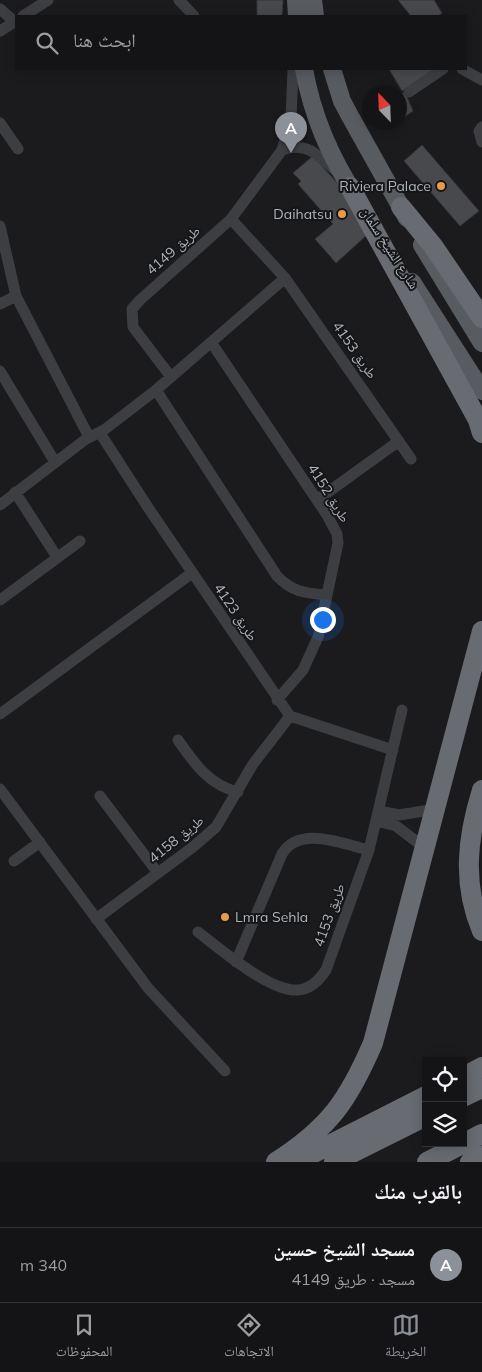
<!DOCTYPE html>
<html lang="ar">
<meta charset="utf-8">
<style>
:root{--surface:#141416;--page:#1d1d1f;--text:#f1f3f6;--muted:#9d9ea1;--line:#333335;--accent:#8c9099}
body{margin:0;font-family:Mulish,"Noto Naskh Arabic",sans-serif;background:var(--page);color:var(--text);direction:rtl}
.controls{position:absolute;right:15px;bottom:15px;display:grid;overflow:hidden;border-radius:0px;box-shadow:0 2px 12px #0003}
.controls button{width:45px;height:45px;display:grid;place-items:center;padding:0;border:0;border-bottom:1px solid var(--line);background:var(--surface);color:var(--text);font:25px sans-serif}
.compass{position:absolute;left:362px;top:85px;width:45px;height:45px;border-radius:50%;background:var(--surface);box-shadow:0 2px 12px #0003;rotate:337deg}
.you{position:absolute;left:322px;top:619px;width:18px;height:18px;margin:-12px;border:4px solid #fff;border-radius:50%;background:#1a73e8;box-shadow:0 0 0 8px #1a73e833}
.badge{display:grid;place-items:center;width:32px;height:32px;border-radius:50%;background:var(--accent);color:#fff;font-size:16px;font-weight:700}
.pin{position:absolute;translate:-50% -41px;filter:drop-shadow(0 1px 2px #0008)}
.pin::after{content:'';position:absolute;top:26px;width:18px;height:15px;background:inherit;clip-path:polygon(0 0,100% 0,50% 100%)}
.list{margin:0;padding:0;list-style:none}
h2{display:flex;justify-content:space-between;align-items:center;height:65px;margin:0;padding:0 20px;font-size:21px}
h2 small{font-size:16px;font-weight:400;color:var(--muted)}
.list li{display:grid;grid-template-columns:32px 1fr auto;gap:15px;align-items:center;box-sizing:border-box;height:75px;padding:0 20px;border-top:1px solid var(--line)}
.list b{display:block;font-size:19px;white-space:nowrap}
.list p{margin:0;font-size:16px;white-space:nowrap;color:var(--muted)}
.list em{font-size:16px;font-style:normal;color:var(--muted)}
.icon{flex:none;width:28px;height:28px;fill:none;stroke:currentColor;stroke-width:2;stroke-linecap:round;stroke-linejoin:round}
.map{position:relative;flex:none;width:482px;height:1162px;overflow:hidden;direction:ltr}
.search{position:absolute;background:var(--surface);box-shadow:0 2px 12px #0003;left:15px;right:15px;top:15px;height:55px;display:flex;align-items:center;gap:12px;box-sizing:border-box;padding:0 18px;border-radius:0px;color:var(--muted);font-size:19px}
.sheet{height:140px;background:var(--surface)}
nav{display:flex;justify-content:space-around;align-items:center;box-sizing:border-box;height:70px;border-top:1px solid var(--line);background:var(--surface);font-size:14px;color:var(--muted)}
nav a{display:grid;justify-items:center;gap:2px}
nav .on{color:var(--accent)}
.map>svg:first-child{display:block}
.building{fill:#48494d;stroke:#353539}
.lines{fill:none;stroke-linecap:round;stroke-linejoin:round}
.street{stroke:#3c3e42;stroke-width:11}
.primary{stroke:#585b60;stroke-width:18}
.highway{stroke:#686c72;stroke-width:20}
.poi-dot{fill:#e69b49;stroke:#161618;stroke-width:2}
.labels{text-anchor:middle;stroke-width:4;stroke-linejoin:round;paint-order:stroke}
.poi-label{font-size:14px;fill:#aeb4bb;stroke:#161618;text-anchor:end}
.street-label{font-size:14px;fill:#aeb4bb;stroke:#161618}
</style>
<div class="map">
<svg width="482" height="1162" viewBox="0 0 482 1162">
<rect width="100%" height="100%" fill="#1b1b1d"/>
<path class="building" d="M257 0H283L282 16H257Z
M398 0H434L442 13 438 16H411Z
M389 69H433L435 71 402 91Z
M405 92 413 111 400 120V95Z
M422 145 479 211 460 226 404 161Z
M313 156 356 204 369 233 336 263 315 239 333 224 298 184 301 181 293 173Z"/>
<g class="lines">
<path class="street" d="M179 0 194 16
M0 9 15 22
M23 16 48 0
M0 31 16 21
M462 69 482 80
M409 92 443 69
M0 123 18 149
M482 127 479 131 482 142
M282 150C310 140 319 158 340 174
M231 219 285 278 411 459
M0 226 16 296 89 437
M0 304 16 296
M211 342 327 515 337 534 338 543 318 637 303 670 277 700
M0 371 55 462
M171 377 133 327 132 309 140 300 231 219 282 150 291 118 293 69
M156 390 277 576C292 592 305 593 326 595
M100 433 149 509 290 716 393 750
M15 492 57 557
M317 500 399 441
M0 505 86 439 104 430 156 390 285 278
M0 600 80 541
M0 714 192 573
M178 740C194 763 209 785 238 792
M0 789 148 988 225 1071
M100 796 158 873
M379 811 399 815 436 809
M377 821 396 826 425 848
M14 861 40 842
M96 919 193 847 216 827 253 764 290 716
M198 932C220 949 270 992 298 990 311 989 319 980 326 970L369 850 402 710
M236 962 282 854C300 825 342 844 369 850"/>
<path class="primary" d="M296 0 297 16
M313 0 315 16
M304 69C312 114 331 159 357 198
M332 69 342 101 350 116 407 218
M422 245 482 343
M412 282 482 391"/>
<path class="highway" d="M350 187 478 420 482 433
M401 207 433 246 482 318
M482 790C467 838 462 884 482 931
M463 1077 482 1067
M463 1097 482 1088
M276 1162C329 1128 348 1101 373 1043L482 631
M296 1162 426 1096
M334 1162 426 1116
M427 1162 482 1134
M470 1162 482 1156"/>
</g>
<g class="poi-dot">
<circle cx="441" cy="186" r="5"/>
<circle cx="342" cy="214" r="5"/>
<circle cx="225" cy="917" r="5"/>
</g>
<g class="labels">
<g class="poi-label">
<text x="431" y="191">Riviera Palace</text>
<text x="332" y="219">Daihatsu</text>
<text x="235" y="922" text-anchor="start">Lmra Sehla</text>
</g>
<g class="street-label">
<text transform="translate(390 248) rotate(57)" y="5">شارع الشيخ سلمان</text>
<text transform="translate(173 250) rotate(-41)" y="5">طريق 4149</text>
<text transform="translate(355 350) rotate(55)" y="5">طريق 4153</text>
<text transform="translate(329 493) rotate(58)" y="5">طريق 4152</text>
<text transform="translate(236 612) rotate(56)" y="5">طريق 4123</text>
<text transform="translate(176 839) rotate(-39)" y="5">طريق 4158</text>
<text transform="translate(329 915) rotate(-70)" y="5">طريق 4153</text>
</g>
</g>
</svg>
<div class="controls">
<button><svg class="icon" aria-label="locate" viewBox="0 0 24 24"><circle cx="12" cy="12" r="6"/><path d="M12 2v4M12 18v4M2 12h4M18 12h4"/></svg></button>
<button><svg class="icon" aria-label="layers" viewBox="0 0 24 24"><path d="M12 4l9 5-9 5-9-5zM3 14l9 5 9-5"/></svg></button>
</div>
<svg class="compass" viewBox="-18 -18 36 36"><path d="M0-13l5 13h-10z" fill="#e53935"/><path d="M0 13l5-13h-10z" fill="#9d9ea1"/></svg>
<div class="you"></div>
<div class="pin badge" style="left:291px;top:153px">A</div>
<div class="search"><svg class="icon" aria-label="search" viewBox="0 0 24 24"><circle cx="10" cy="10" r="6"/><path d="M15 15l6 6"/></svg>ابحث هنا</div>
</div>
<section class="sheet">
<h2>بالقرب منك<small></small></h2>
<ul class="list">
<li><span class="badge">A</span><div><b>مسجد الشيخ حسين</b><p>مسجد · طريق 4149</p></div><em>340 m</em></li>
</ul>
</section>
<nav>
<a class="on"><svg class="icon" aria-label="map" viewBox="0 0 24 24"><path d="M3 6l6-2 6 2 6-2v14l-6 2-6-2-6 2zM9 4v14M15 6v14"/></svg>الخريطة</a>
<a><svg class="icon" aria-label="directions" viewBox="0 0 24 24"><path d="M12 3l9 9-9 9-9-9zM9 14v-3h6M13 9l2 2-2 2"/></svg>الاتجاهات</a>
<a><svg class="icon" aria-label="saved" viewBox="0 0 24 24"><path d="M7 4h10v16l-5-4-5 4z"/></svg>المحفوظات</a>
</nav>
